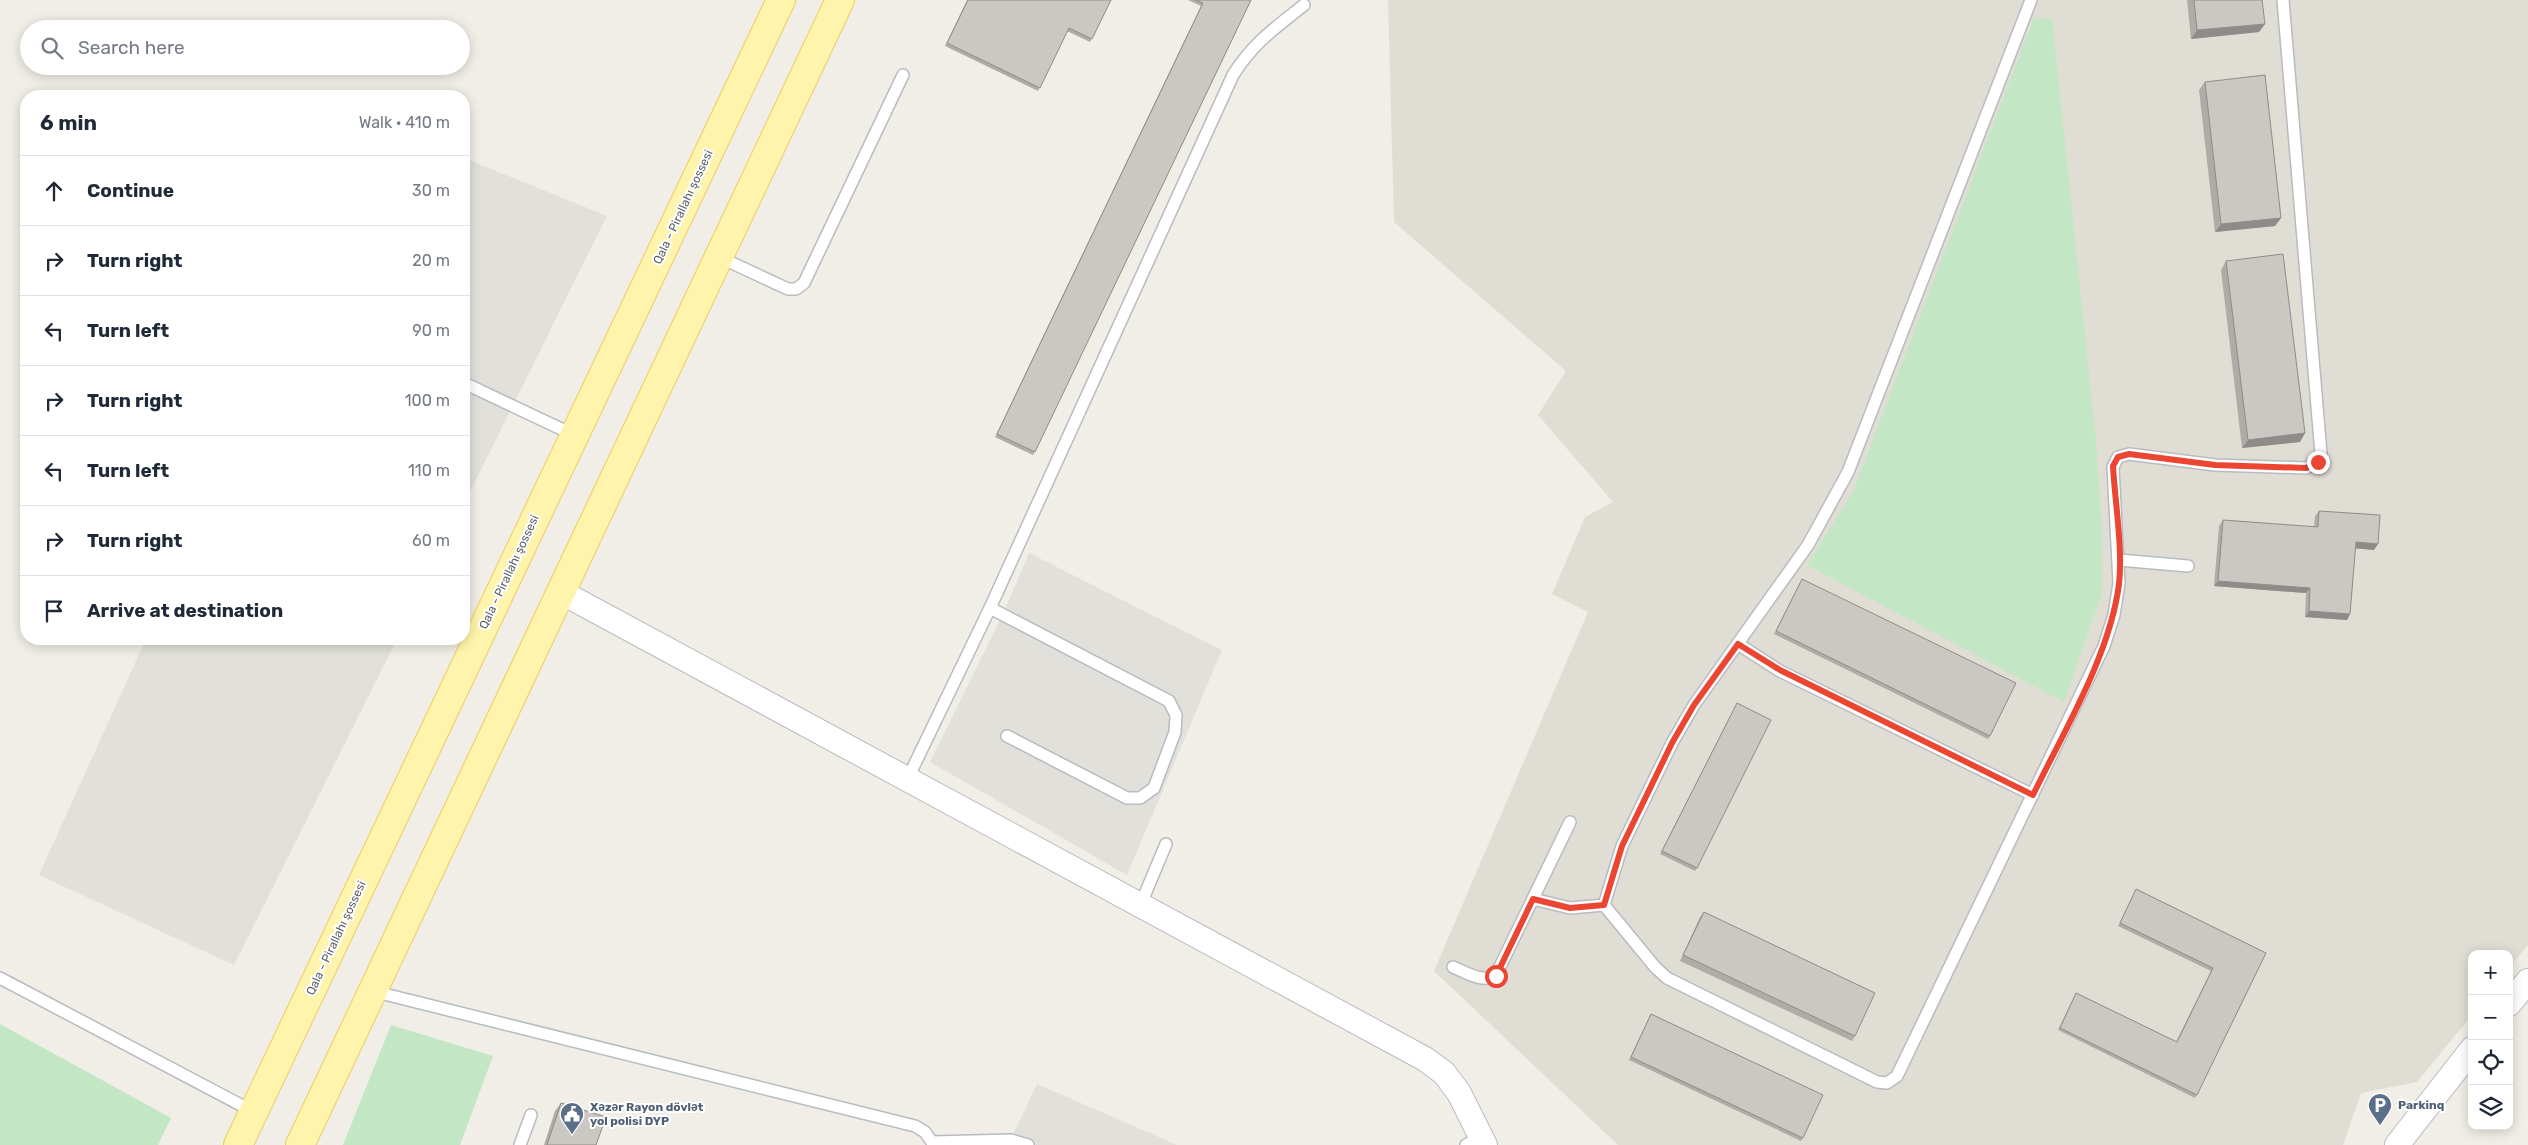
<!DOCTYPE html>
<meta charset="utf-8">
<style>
:root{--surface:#fff;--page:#f2f2f3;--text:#1f2937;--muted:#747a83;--line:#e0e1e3}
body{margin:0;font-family:Rubik,sans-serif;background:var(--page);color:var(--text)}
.controls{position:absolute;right:15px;bottom:15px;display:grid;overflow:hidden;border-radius:10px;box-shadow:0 2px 12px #0003}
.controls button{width:45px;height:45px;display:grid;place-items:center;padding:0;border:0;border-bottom:1px solid var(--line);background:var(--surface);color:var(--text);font:25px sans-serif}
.stop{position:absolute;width:15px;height:15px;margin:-11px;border:4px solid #ea4632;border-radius:50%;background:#fff}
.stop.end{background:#ea4632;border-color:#fff;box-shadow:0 1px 5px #0008}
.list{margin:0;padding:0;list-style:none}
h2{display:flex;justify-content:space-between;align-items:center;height:65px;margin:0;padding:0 20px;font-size:21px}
h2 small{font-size:16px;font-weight:400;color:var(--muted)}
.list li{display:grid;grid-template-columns:32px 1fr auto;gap:15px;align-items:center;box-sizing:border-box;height:70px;padding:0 20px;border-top:1px solid var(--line)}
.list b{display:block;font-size:19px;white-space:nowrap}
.list em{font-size:16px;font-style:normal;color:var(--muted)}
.icon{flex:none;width:28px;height:28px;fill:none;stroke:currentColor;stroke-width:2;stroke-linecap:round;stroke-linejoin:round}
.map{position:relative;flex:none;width:2528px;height:1145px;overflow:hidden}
.search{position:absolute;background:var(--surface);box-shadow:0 2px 12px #0003;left:20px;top:20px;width:450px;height:55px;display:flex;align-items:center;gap:12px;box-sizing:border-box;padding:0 18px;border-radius:28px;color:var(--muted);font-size:19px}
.panel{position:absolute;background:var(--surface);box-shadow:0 2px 12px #0003;left:20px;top:90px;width:450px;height:555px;border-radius:20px}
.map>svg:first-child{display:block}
.industrial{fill:#e1e0da}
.education{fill:#e0ddd4}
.green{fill:#c3e7c4}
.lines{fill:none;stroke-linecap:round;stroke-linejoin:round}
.service-casing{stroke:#b8bbbf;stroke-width:14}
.minor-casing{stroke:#b8bbbf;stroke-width:26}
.primary-casing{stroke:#f2cc5d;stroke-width:30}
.service{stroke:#fff;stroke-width:11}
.minor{stroke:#fff;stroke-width:24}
.primary{stroke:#fff4ac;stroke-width:28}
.wall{fill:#afaca8}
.shaded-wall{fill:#8e8c88}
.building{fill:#cbc8c3;stroke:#8e8c88}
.route{stroke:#ea4632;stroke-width:6}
.labels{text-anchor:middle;stroke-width:4;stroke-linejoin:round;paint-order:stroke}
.street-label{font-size:12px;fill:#5d6166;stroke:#fff}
.service-label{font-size:12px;font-weight:bold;fill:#4e5e75;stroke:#fff;text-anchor:start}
</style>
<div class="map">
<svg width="2528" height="1145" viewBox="0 0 2528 1145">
<rect width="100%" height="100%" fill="#f0eee6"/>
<path class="industrial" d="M464 158 607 216 464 504Z
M1029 553 1222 650 1127 875 930 762 1003 614Z
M146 639H397L234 965 39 875Z
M1037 1084 1177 1145H1008Z"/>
<path class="education" d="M1388 0H2528V945L2509 968V954H2472V1015L2417 1082 2361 1093 2343 1145H1618L1434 971 1588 612 1552 594 1585 517 1613 502 1538 415 1566 371 1394 222Z"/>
<path class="green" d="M2034 18H2052L2096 441 2102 528V593L2064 702 1807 565 1853 492Z
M0 1024 171 1118 158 1145H0Z
M391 1025 493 1056 460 1145H343Z"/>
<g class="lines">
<g class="service-casing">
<path id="service" d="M2031 0 1848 472 1808 545 1694 705 1672 743 1622 846 1604 905 1655 967 1667 978 1877 1082 1887 1083 1897 1076 2104 646 2114 615 2119 583 2113 467 2118 457 2129 454 2215 465 2306 468 2318 462 2321 454 2283 0
M719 257 788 289H796L804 283 903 75
M464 383 574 435
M2119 560 2188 566
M990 608 1169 701 1176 715 1175 732 1154 788 1140 798H1127L1007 736
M1738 644 1780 671 2033 795
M907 780 990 608 1233 75C1253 43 1275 28 1304 5
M1533 899 1570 908 1604 905
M1140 906 1166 844
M1453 967C1465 972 1484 984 1496 975L1570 822
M0 978 254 1112
M372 991 915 1126 925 1132 934 1145
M933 1142 1011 1140 1028 1145
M520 1145 531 1115
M1466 1145 1481 1136"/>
</g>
<g class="minor-casing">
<path id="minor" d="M561 592 1425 1059 1444 1073 1459 1093 1485 1145
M2509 1004 2528 981
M2397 1145 2472 1049"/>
</g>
<g class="primary-casing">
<path id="primary" d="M238 1145 781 0
M300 1145 840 0"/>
</g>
<use href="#service" class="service"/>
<use href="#minor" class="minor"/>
<use href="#primary" class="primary"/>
</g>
<path class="wall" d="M967 0H1111L1090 42 1067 31 1038 91 945 46Z
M1188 0H1251L1033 455 995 437 1201 6Z
M2187 0H2262L2265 24 2259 32 2191 39Z
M2205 82 2281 218 2275 226 2215 232 2199 90Z
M2226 261 2305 433 2300 442 2242 448 2221 270Z
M2319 511 2374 550 2355 548 2350 614 2347 620 2305 617 2306 593 2214 586 2219 526 2223 520 2314 527 2315 516Z
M1802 579 1990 736 1988 739 1774 634Z
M1737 703 1697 868 1695 871 1660 854Z
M2136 889 2266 953 2195 1098 2058 1030 2076 993 2176 1042 2211 971 2118 926Z
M1704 912 1855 1036 1852 1041 1680 961 1700 917Z
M1651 1014 1803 1138 1801 1141 1629 1060Z
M561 1103 596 1145H544L555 1111Z"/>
<path class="shaded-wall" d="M2265 24 2259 32 2191 39 2197 30Z
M2281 218 2275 226 2215 232 2221 224Z
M2305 433 2300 442 2242 448 2248 440Z
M2356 542 2378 544 2374 550 2352 548Z
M2218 581 2310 588 2306 593 2214 586Z
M2309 611 2350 614 2347 620 2305 617Z"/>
<path class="building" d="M968 0H1111L1092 39 1069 28 1040 88 947 43Z
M1196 0H1251L1035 452 997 434 1203 3Z
M2194 0H2262L2265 24 2197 30Z
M2265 75 2281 218 2221 224 2205 82Z
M2283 254 2305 433 2248 440 2226 261Z
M2319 511 2380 515 2378 544 2356 542 2350 614 2309 611 2310 588 2218 581 2223 520 2318 527Z
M1802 579 2016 683 1990 736 1776 631Z
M1737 703 1771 720 1697 868 1662 851Z
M2136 889 2266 953 2197 1095 2060 1028 2076 993 2177 1042 2213 968 2120 923Z
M1704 912 1875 993 1855 1036 1683 955Z
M1651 1014 1823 1095 1803 1138 1631 1057Z
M561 1103 606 1117 596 1145H547Z"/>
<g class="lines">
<path class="route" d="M1496 976 1533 899 1570 908 1604 905 1622 846 1672 743 1694 705 1738 644 1780 670 2033 795C2064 731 2110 655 2119 584 2123 548 2115 503 2113 466L2118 457 2129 454 2215 465 2306 468 2318 462"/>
</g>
<defs>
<g id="parking-pin" transform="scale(1.25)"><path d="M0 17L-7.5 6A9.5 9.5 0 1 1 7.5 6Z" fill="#5c6f8a" stroke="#fff"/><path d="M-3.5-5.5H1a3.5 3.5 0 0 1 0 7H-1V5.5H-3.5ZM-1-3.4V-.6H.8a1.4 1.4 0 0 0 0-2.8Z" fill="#fff"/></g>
<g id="civic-pin" transform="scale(1.25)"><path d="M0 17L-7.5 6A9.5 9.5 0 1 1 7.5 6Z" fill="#5c6f8a" stroke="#fff"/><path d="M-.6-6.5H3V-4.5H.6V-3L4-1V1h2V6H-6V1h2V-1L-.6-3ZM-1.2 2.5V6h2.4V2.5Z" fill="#fff"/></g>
</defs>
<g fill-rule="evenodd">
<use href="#parking-pin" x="2380" y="1105"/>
<use href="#civic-pin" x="572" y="1114"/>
</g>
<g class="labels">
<g class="street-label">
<text transform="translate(683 207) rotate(-65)" y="4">Qala - Pirallahı şossesi</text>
<text transform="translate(509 572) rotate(-65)" y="4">Qala - Pirallahı şossesi</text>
<text transform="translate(336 938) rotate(-65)" y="4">Qala - Pirallahı şossesi</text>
</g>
<g class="service-label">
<text x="2398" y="1109">Parkinq</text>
<text x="590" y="1111">Xəzər Rayon dövlət<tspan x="590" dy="14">yol polisi DYP</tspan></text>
</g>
</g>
</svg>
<div class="controls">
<button>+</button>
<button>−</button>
<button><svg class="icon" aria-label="locate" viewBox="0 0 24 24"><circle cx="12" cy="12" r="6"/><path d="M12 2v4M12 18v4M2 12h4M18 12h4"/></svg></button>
<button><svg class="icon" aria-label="layers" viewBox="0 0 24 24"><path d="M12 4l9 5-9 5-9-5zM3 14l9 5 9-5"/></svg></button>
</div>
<div class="stop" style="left:1496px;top:976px"></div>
<div class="stop end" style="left:2318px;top:462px"></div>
<div class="search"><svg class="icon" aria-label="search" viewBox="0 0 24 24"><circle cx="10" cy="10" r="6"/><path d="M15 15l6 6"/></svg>Search here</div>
<section class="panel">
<h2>6 min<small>Walk · 410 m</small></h2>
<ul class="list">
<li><svg class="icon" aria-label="ahead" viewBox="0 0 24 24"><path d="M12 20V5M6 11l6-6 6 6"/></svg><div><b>Continue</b></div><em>30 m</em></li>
<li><svg class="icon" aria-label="right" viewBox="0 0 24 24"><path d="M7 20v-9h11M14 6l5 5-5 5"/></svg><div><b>Turn right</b></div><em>20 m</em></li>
<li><svg class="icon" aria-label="left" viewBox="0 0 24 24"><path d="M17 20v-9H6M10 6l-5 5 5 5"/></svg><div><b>Turn left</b></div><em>90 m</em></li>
<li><svg class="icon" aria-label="right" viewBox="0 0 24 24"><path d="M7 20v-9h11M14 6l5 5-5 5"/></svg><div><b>Turn right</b></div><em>100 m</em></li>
<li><svg class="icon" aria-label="left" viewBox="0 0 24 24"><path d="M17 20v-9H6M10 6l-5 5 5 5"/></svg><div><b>Turn left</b></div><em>110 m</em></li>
<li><svg class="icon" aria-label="right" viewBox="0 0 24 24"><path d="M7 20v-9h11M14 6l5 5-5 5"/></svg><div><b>Turn right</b></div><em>60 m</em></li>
<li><svg class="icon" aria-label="arrive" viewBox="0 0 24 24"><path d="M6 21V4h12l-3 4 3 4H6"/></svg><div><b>Arrive at destination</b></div></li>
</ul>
</section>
</div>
